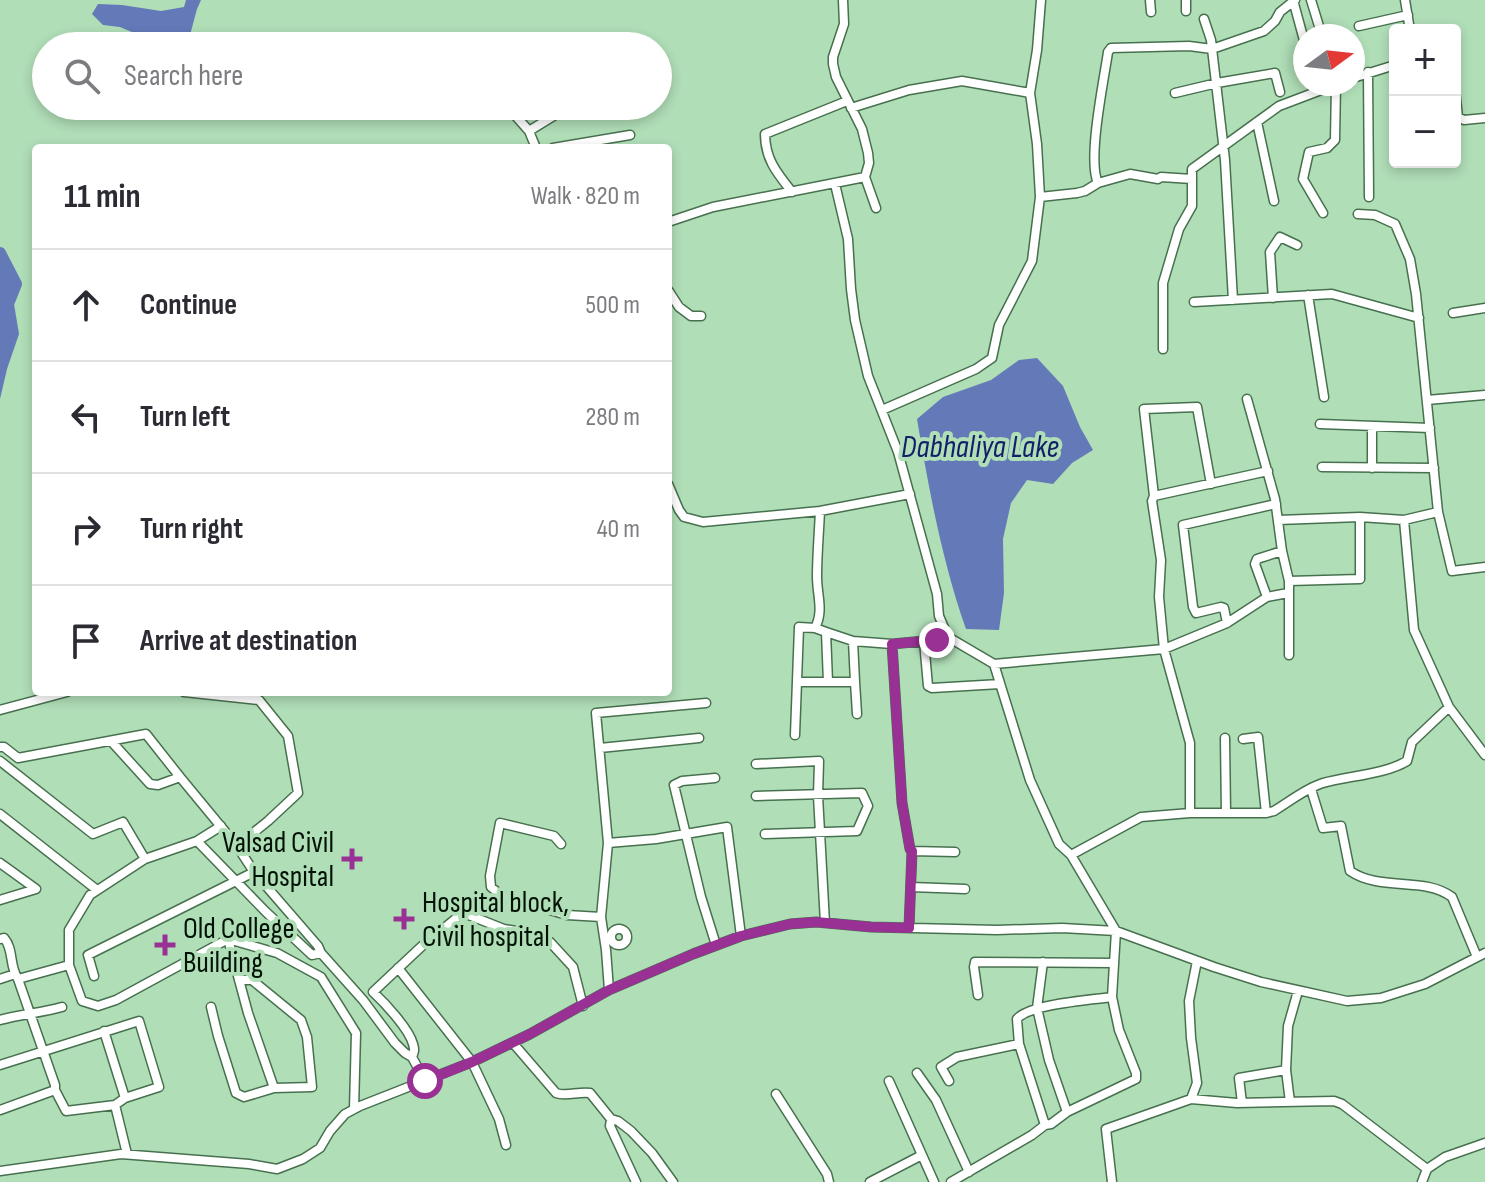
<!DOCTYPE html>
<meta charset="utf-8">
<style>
:root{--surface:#fff;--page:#f2f2f3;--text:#2b2b33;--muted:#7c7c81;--line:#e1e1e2}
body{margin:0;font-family:"Sofia Sans Condensed",sans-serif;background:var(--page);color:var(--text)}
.controls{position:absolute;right:24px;top:24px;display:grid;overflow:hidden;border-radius:8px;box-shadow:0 4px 12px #0003}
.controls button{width:72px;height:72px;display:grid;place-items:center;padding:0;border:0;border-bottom:2px solid var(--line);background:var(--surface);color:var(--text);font:40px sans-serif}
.compass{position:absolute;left:1293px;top:24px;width:72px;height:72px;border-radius:50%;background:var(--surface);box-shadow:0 4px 12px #0003;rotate:75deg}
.stop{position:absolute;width:24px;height:24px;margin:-18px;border:6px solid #993195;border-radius:50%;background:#fff}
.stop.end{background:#993195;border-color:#fff;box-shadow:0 2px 8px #0008}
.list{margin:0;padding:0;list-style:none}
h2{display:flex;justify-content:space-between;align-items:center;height:104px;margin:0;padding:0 32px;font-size:34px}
h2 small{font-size:26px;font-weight:400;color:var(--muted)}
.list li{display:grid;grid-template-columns:52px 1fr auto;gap:24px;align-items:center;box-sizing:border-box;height:112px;padding:0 32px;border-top:2px solid var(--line)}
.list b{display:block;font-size:30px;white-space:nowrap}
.list em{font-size:26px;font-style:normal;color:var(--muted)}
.icon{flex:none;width:44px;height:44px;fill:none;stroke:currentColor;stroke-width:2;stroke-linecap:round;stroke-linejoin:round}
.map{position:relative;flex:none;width:1485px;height:1182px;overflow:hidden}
.search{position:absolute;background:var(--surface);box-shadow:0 4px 12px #0003;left:32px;top:32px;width:640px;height:88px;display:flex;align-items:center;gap:20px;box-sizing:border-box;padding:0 28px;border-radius:44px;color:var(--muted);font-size:30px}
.panel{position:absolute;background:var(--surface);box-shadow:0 4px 12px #0003;left:32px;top:144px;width:640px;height:552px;border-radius:8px}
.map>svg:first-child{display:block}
.water{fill:#6479b8}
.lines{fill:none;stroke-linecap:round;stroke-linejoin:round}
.river{stroke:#6479b8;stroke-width:12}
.minor-casing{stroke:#47704e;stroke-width:11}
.minor{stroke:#fff;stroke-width:8}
.route{stroke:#993195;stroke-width:10}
.poi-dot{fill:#993195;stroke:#b0deb7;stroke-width:3}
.labels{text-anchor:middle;stroke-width:8;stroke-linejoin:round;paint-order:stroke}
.poi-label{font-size:30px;fill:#031206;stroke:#b0deb7;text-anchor:start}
.water-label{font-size:32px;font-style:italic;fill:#141f6a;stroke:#b0deb7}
</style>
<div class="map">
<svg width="1485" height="1182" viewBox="0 0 1485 1182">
<rect width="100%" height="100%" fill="#b0deb7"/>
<path class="water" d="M186 0H201L197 9 190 35 178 40 146 38 120 27 103 25 92 14 98 4 122 5 161 11 184 7Z
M0 257 9 274 19 334 7 369 0 399Z
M1037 358 1063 386 1080 427 1093 450 1072 463 1053 484 1027 480 1011 503 1003 539 1004 593 999 630 966 629C942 561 929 490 917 419L943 397 991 380 1019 360Z"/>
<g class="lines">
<path class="river" d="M0 253 16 284 0 324"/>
<g class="minor-casing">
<path id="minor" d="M843 0 844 24 833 57V64L836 77 862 129 868 153 869 163 865 177 876 208
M1041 0 1037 50 1030 93 1037 144 1040 197 1077 193 1085 191 1098 183 1130 174 1158 179 1161 177 1192 179
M1150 0 1151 12
M1186 0V11
M1293 0 1305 44
M1311 0 1322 36
M1405 0 1410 30
M1204 19 1211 40 1225 160 1233 300
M1359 26 1408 15
M1368 72 1369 197
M1353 78 1395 65
M1455 90 1458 117 1464 120 1485 118
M1175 93 1217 83 1275 73 1280 92
M507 106 529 131 536 148
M851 108 909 90 962 81 1030 93
M1257 122 1274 201
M529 131 555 115 578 106
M553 148 630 135
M1098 183C1087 160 1104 80 1108 52L1111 48 1189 46 1212 49 1264 31 1275 21 1280 12 1295 0
M835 184 848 239 851 289 855 320 868 376 898 452 937 594 939 616 948 637 994 664 1164 649 1227 623 1267 597 1288 593
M792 192C777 173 765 159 765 134L847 101
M1323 213 1303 179 1309 152 1327 148 1335 140 1336 84
M1358 214 1375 215 1395 224 1410 259 1416 294 1438 512 1452 571 1485 567
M668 222 713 207 865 177
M668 290 679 307 691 316H701
M1308 295 1324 397
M1273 298 1270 252 1280 237 1297 245
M1194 302 1332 294 1419 318
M1453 313 1485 308
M1163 349V283L1179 229 1192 206V169L1279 106 1337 84
M1247 399 1275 499 1282 551 1289 581V655
M1427 400 1485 395
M882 410 976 369 992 358 999 325 1032 261 1040 197
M1320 424 1430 428
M1372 426V468
M1322 467 1434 468
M668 484 679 510 684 517 703 522 820 511 910 494
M1154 496 1268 471
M1278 520 1360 517 1404 520 1438 512
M1404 520 1414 630 1449 707 1485 755
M1289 581 1360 579V517
M1267 597 1255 564 1257 559 1282 551
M1227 623 1224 608 1221 607 1196 613 1193 607 1183 525 1276 504
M815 628 826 632 828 682
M826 632 853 641
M924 641 928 686 932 688 1000 684
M892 644 924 641 948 637
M797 682H855L857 714
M855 682 853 641 892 644 902 803 910 849 912 851 909 928
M184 692 259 700 288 736 298 793 268 821 237 846
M0 710 67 692
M795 735 799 627 815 628C824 611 817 595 817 577 817 555 819 533 820 511
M1225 738 1226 813
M1243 739 1258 737 1266 813
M111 741 150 784 158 785 180 777 237 846 254 872 318 946 321 953 363 1000 395 1043 405 1053 412 1057 425 1081
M0 747H4L18 758 146 734 180 777
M600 748 699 738
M0 761 93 834 123 822 145 859
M756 764 819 761 818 796 825 923
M715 778 682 781 674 785 701 897 716 945
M1311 789 1323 828 1341 826 1350 871C1381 892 1424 876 1452 897L1477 957
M756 796 862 793 868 806 857 831 765 834
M1190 813V743L1164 649 1159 597 1161 560 1152 501 1154 496 1144 409 1197 407 1211 484
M0 814 97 890
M221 826 197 841 145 859 90 895 69 930V965L82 1001 98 1006 116 1000 228 939 277 953 321 977 356 1033 354 1109
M197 841 266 912 312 955 321 953
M608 843 656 839 727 827 741 936
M561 844 554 836 500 823 490 876 491 887 502 896 567 915 601 917
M912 851 955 852
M1071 855 1141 817 1190 813H1266L1274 811C1289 802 1306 788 1323 783 1348 776 1386 774 1407 761L1412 742 1449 707
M0 863 36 889 0 900
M911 887 965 889
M611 937a8 8 0 1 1 16 0a8 8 0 1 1-16 0Z
M0 939 4 938C14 949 9 967 18 979L55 1085V1090L0 1110
M228 939 248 1013 274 1088
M1043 962 1037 1008 1049 1060 1067 1112
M398 968 472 1062 499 1119 506 1145
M94 976 88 955 254 872
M0 979 15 974
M18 979 69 965
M609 990 606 950 601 917 608 843 596 713 706 703
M978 995 974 967 975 962 1114 963
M211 1007 218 1036 236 1093 244 1097 274 1088 312 1087 307 1037 301 1020 252 980H239
M0 1020C21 1014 41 1013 62 1007
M104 1031 125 1098
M513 1043 556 1093C566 1097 579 1091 590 1093L611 1119 618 1121 631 1131 652 1153 673 1182
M412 1057C414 1051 415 1051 413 1044 409 1029 385 1003 373 992L422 946 459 916 466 914 504 929 534 934 550 942 573 967 583 1006
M0 1065 139 1021 159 1087 125 1098 115 1105 66 1111 55 1090
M917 1073 936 1100 969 1172
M889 1081 934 1182
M949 1081 941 1067 957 1057 1019 1044
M776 1094 827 1174 829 1182
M1191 1099 1197 1083 1191 1038 1189 1001 1197 961
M1290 1102 1286 1070 1288 1026 1298 991
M1242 1103 1239 1078 1286 1070
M115 1105 127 1154
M611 1119 610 1126 636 1182
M1045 1125 1019 1044 1017 1019C1029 1004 1091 1000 1112 997
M0 1171 121 1154 249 1164 277 1169 303 1159 320 1148 330 1131 345 1114 360 1106 472 1062 530 1034 609 990 693 954 741 936 790 924 816 922 871 927 997 930 1062 928 1116 931 1214 967 1261 982 1347 1001 1381 998 1425 984 1485 953
M870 1182 922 1155
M951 1182 1032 1135 1045 1125 1051 1124 1067 1112 1136 1079V1073L1119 1030 1112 997 1116 931 1071 855 1059 844 1030 780 994 664
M1112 1182 1106 1129 1191 1099 1237 1103 1334 1101 1342 1104 1427 1169
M1422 1182 1427 1169 1445 1157 1485 1143"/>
</g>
<use href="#minor" class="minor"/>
</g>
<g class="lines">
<path class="route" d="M425 1081 472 1062 530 1034 609 990 693 954 741 936 790 924 816 922 871 927 909 928 912 851 910 849 902 803 892 644 937 640"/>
</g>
<g class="poi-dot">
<path d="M348 847h8v8h8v8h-8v8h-8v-8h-8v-8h8z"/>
<path d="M400 907h8v8h8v8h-8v8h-8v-8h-8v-8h8z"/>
<path d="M161 933h8v8h8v8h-8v8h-8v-8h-8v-8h8z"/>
</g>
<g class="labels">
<g class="poi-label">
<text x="334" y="852" text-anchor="end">Valsad Civil<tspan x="334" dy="34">Hospital</tspan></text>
<text x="422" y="912">Hospital block,<tspan x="422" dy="34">Civil hospital</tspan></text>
<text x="183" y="938">Old College<tspan x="183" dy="34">Building</tspan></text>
</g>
<g class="water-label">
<text x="980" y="457">Dabhaliya Lake</text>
</g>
</g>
</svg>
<div class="controls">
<button>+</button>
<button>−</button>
</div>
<svg class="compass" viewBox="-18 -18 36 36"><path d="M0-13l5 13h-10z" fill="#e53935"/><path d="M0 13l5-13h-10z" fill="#7c7c81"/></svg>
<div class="stop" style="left:425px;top:1081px"></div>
<div class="stop end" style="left:937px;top:640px"></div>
<div class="search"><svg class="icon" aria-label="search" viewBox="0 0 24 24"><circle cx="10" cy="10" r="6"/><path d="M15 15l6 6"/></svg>Search here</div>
<section class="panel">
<h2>11 min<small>Walk · 820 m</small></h2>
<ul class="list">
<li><svg class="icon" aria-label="ahead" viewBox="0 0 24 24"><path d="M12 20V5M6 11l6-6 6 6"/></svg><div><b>Continue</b></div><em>500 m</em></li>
<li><svg class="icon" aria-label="left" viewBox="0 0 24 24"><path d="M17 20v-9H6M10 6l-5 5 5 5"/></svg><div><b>Turn left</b></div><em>280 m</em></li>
<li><svg class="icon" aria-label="right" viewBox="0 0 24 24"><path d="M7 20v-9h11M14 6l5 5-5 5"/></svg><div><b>Turn right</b></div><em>40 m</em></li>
<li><svg class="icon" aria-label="arrive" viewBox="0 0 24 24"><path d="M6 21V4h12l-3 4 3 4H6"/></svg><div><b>Arrive at destination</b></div></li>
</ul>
</section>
</div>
